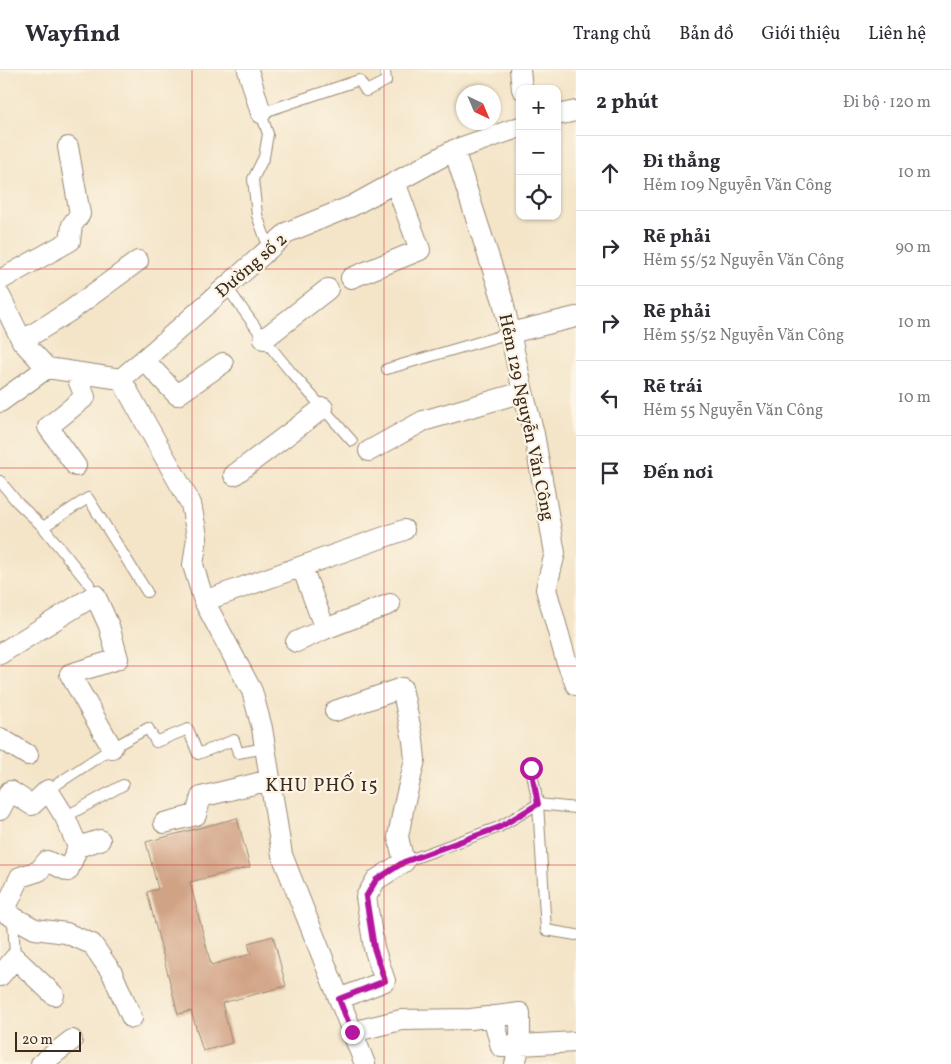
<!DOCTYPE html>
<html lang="vi">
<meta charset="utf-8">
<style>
:root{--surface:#fff;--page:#f2f2f3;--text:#2b2b33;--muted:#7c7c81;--line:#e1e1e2}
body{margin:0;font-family:Vollkorn,serif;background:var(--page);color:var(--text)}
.controls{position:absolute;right:15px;top:15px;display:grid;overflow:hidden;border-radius:10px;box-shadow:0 1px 4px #0004}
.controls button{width:45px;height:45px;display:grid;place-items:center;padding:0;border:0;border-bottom:1px solid var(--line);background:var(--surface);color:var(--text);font:25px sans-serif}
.compass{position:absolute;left:456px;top:15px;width:45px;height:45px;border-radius:50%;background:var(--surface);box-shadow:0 1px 4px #0004;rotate:136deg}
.scale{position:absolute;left:15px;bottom:12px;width:66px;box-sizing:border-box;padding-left:5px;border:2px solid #3b2a1e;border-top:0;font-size:14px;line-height:18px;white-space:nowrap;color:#3b2a1e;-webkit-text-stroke:4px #fcf5e5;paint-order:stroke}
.stop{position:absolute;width:15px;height:15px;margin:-11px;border:4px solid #b5179e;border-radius:50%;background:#fff}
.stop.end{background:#b5179e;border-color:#fff;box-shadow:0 1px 5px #0008}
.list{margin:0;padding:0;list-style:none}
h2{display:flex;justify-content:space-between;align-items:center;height:65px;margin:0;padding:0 20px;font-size:21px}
h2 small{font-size:16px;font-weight:400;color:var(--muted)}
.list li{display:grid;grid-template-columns:32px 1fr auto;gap:15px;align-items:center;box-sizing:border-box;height:75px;padding:0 20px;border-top:1px solid var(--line)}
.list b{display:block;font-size:19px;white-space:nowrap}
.list p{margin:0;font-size:16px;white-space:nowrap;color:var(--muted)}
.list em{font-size:16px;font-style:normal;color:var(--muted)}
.icon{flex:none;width:28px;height:28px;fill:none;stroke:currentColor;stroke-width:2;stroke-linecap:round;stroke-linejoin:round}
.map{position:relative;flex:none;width:576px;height:994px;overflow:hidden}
header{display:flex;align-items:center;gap:30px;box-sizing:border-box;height:70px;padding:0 25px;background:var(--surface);border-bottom:1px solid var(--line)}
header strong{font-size:24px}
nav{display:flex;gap:28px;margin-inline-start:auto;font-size:18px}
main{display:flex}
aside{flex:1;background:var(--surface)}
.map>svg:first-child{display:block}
.building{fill:#d1a385}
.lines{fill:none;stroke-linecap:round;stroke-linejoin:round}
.service-casing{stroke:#988874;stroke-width:12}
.minor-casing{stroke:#988874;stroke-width:22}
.service{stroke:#fff;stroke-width:10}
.minor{stroke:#fff;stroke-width:20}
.route{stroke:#b5179e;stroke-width:6}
.grid{fill:none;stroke:#d62828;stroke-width:1;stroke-opacity:0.55}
.labels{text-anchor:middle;stroke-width:4.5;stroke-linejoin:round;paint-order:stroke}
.street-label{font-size:18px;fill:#3b2a1e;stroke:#fcf5e5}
.neighbourhood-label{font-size:19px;letter-spacing:1px;fill:#3b2a1e;stroke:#fcf5e5}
</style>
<header>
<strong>Wayfind</strong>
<nav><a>Trang chủ</a><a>Bản đồ</a><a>Giới thiệu</a><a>Liên hệ</a></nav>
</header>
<main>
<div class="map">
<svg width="576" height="994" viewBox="0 0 576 994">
<rect width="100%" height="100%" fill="#fcf5e5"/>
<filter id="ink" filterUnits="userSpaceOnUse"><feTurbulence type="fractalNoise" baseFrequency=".02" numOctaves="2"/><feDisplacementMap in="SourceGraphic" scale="10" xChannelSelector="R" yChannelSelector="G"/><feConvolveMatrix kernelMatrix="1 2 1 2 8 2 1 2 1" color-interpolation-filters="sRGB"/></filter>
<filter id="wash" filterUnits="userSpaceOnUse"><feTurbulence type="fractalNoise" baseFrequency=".0096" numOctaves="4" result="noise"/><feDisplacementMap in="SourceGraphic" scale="20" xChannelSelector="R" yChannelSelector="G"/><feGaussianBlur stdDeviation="1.12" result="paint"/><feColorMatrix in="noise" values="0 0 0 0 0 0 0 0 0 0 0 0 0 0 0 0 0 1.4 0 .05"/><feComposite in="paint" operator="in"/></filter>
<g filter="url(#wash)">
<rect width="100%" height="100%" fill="#f4e5c9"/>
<g id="blocks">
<path class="building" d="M237 748 250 797 190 812 211 895 251 884 248 873 273 866 286 916 222 933 232 973 203 981 191 941 178 944 147 822 158 819 146 772Z"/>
</g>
</g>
<g filter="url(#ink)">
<use href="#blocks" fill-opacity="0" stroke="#988874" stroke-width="1"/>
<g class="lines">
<g class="service-casing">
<path id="service" d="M269 179 257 145 253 109 264 87 268 64 261 43 359 10 366 21 386 11 385 0
M226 216 264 269 290 301 352 371
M387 299 510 263
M0 411 17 432 43 457 89 514
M43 457 88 428 147 522
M531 698 538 734 546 860 576 865
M48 720 112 678 148 658 156 672 188 659 198 684 234 670 238 683 265 678
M65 747 123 715
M404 792 499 757 538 734 576 738
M13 848 15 888"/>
</g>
<g class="minor-casing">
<path id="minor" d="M248 0 261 43
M520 0 522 19
M557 45 576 41
M454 80 503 231 523 322 534 364 555 483 546 519 566 590 576 615
M351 208 420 180 395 112
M0 210 70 171 72 155 80 144 68 77
M0 226 22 271 47 298
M510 263 576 247
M264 269 328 219
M22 271 70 241 138 191
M144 290 177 325 223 293
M75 302 85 327 48 357 76 396
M121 309 191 434 196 460 197 468 193 495 204 531 252 621 262 658 282 785 365 994
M0 332 47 298 121 309 154 281 288 162 352 136 454 80 520 57
M369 381 423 351 523 322
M234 405 323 338
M302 497 325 559
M204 531 404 460
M296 572 325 559 390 534
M0 584 95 525 109 556 118 589 70 604 112 678
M335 641 402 618 413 670 415 690 404 735 398 767 404 792 376 810 366 827 374 878 385 911 339 929
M0 668 28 685
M0 740 10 721 32 735 48 720 65 747 78 777
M164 753 196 745 201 727 270 710
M0 840 35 859 66 863 92 874 112 903 132 948
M4 842 20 807 39 801 47 791 68 801 78 777 100 770
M0 906 15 888 54 925
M493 946 501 977 520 975 515 994
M352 962 401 950 471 949 520 943V975L576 972
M41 994 72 970"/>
</g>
<use href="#service" class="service"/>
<use href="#minor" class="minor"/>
</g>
</g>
<g class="lines" filter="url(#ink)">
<path class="route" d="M352 962 339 929 385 911 374 878 366 827 376 810 404 792 500 757 538 734 531 698"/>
</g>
<path class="grid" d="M192 0V994M384 0V994M0 199H576M0 398H576M0 596H576M0 795H576"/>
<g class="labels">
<g class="street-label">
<text transform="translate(251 195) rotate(-41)" y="6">Đường số 2</text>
<text transform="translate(527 347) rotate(78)" y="6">Hẻm 129 Nguyễn Văn Công</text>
</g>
<g class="neighbourhood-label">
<text x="322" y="721">KHU PHỐ 15</text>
</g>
</g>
</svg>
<div class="controls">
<button>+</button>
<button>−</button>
<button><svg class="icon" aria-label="locate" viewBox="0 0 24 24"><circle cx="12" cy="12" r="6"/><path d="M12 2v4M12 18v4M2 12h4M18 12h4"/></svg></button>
</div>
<svg class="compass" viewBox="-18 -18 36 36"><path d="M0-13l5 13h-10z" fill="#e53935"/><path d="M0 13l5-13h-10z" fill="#7c7c81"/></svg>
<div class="scale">20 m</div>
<div class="stop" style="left:531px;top:698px"></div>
<div class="stop end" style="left:352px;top:962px"></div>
</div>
<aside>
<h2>2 phút<small>Đi bộ · 120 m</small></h2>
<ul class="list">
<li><svg class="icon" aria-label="ahead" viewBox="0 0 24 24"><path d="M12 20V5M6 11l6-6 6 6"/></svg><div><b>Đi thẳng</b><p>Hẻm 109 Nguyễn Văn Công</p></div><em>10 m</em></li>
<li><svg class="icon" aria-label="right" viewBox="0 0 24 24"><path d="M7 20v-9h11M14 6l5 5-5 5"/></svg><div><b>Rẽ phải</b><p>Hẻm 55/52 Nguyễn Văn Công</p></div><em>90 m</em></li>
<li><svg class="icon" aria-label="right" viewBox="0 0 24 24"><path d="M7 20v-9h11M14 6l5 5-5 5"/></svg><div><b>Rẽ phải</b><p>Hẻm 55/52 Nguyễn Văn Công</p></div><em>10 m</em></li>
<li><svg class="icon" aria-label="left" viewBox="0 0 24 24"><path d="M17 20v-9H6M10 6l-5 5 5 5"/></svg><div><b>Rẽ trái</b><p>Hẻm 55 Nguyễn Văn Công</p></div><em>10 m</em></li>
<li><svg class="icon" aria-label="arrive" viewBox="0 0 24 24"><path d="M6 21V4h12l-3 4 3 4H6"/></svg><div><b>Đến nơi</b></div></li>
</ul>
</aside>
</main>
